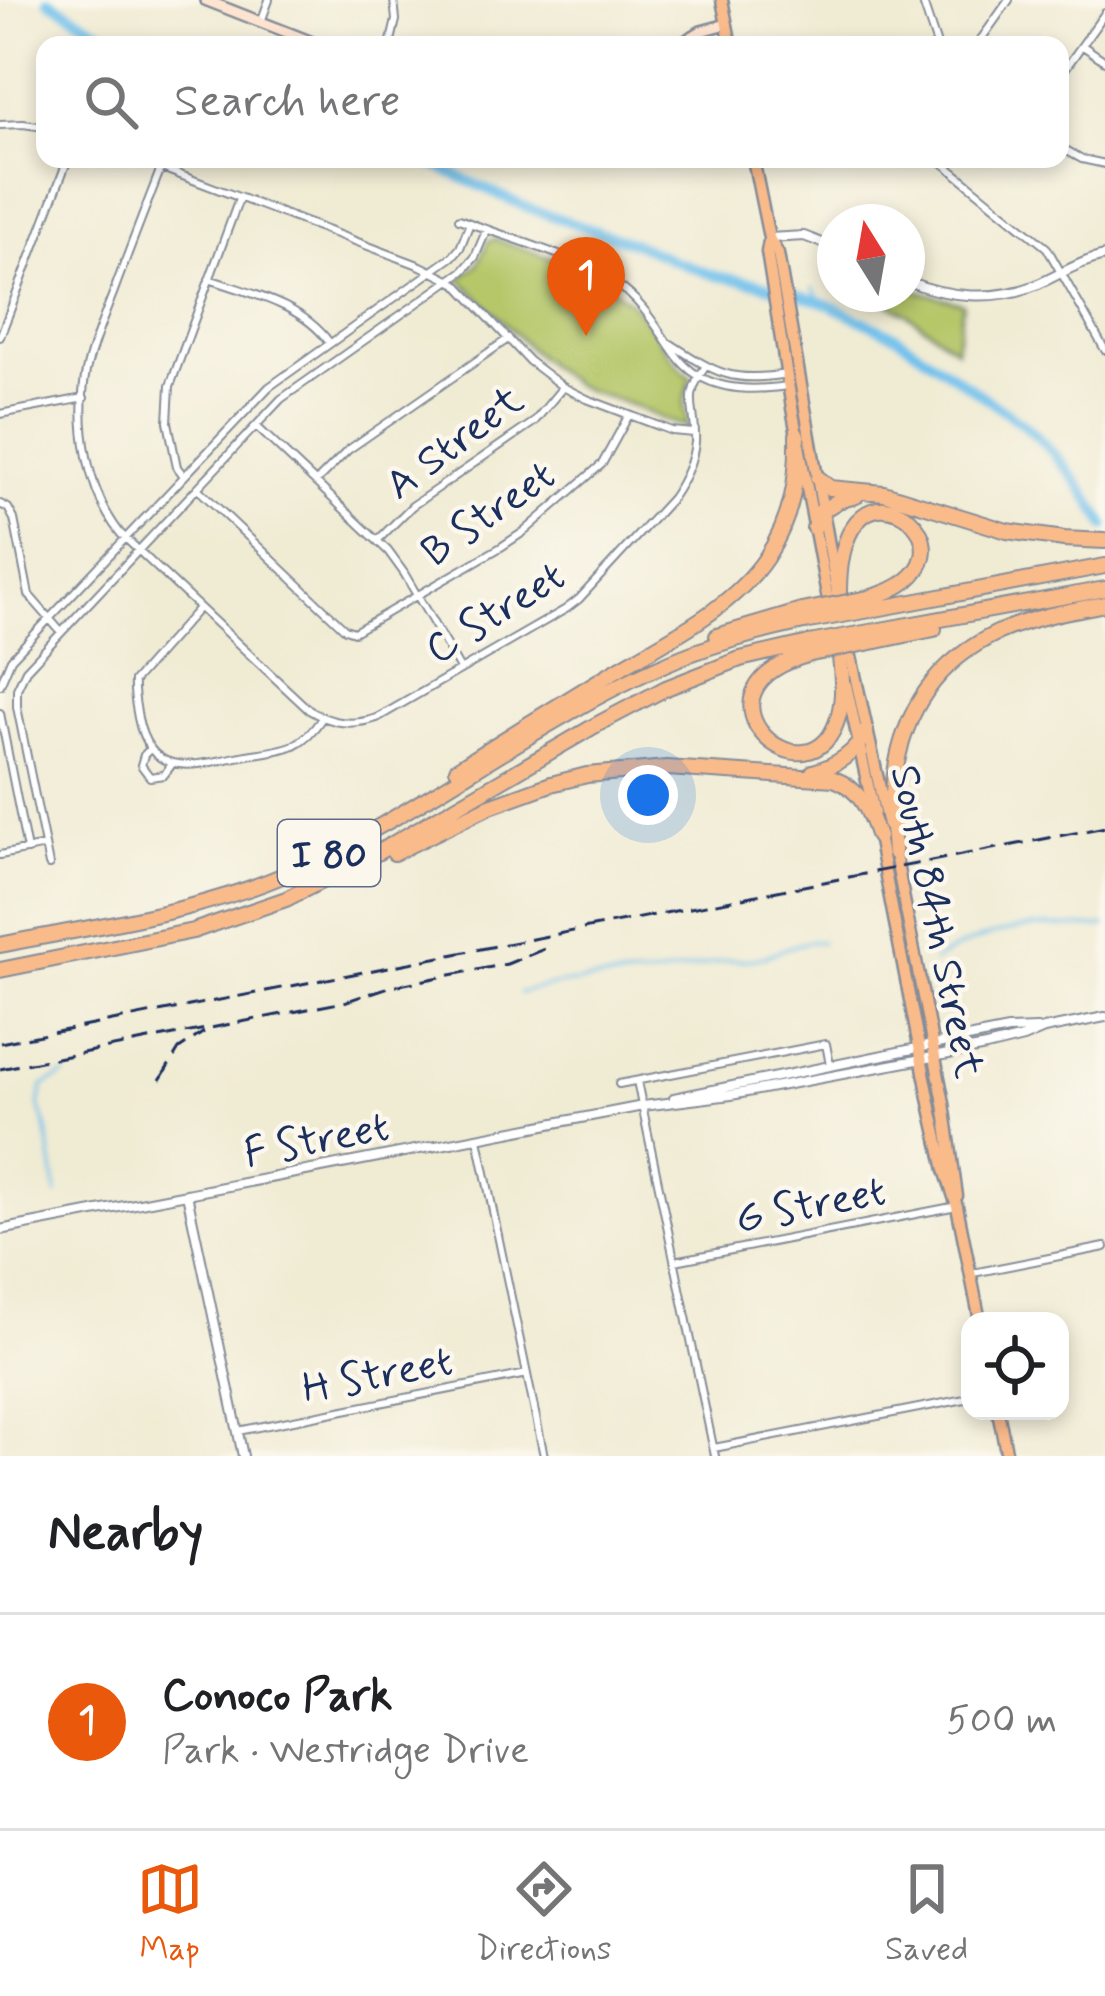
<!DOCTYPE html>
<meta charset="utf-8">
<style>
:root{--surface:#fff;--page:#f2f2f2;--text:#202124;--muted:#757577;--line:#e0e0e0;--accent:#ea580c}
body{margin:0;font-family:Mynerve,sans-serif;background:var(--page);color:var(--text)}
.controls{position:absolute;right:36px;bottom:36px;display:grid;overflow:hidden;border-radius:24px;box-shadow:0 6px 18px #0003}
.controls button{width:108px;height:108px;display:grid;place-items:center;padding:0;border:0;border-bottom:3px solid var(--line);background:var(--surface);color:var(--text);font:60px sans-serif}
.compass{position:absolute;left:817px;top:204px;width:108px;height:108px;border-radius:50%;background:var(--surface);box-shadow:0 6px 18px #0003;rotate:349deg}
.you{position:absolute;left:648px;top:795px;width:42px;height:42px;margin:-30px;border:9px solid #fff;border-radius:50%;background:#1a73e8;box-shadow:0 0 0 18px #1a73e833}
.badge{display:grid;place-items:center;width:78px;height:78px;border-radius:50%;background:var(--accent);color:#fff;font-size:39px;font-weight:700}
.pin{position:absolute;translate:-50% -99px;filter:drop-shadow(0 3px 6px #0008)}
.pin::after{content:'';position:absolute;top:63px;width:42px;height:36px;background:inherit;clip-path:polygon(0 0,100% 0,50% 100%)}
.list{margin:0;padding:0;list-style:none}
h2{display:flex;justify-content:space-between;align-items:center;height:156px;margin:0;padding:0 48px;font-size:51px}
h2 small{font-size:39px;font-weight:400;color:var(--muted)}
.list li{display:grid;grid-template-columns:78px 1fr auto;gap:36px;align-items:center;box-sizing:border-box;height:216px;padding:0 48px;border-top:3px solid var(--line)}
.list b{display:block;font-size:45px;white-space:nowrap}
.list p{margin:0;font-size:39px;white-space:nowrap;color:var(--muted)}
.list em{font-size:39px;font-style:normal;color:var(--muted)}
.icon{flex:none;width:66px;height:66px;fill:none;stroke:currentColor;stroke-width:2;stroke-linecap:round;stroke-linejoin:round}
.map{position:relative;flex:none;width:1105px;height:1456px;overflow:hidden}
.search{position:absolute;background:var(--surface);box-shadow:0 6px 18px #0003;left:36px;right:36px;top:36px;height:132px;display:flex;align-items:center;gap:30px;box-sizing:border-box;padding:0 42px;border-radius:24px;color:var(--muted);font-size:45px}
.sheet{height:372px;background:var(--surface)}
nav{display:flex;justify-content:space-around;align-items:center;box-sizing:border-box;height:168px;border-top:3px solid var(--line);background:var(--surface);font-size:33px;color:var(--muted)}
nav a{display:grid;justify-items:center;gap:6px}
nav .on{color:var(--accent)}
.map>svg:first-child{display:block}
.green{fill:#b6c76a;stroke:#687b64;stroke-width:3}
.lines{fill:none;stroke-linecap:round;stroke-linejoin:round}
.stream{stroke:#71c1ec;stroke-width:3}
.river{stroke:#71c1ec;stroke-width:10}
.minor-casing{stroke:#868d98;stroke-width:10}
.tertiary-casing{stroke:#868d98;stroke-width:12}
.secondary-casing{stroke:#868d98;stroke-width:14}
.primary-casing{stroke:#868d98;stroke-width:15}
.motorway-casing{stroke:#868d98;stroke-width:18}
.minor{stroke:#fff;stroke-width:6}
.tertiary{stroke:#fff;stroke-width:8}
.secondary{stroke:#fde4d1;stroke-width:9}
.primary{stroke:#fabb8b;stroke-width:10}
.motorway{stroke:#fabb8b;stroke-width:14}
.rail{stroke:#1b2f5e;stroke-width:3;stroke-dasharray:18 9;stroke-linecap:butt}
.motorway-bridge-casing{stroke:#868d98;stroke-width:18;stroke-linecap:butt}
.motorway-bridge{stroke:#fabb8b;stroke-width:14}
.labels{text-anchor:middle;stroke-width:9;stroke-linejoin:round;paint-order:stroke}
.shield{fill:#fbf7ec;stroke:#5e6b89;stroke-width:3}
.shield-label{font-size:39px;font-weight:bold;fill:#1b2f5e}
.street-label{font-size:42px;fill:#1b2f5e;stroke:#fbf7ec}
</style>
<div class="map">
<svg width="1105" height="1456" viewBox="0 0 1105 1456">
<rect width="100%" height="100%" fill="#fbf7ec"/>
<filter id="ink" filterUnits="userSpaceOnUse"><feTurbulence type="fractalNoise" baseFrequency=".00833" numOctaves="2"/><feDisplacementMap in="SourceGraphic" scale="24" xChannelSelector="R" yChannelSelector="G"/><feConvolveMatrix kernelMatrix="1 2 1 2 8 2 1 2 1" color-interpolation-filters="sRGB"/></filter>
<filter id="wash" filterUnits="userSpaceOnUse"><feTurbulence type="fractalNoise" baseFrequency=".004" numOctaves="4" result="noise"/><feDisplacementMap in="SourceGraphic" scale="48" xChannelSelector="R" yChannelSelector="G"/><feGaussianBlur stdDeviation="2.7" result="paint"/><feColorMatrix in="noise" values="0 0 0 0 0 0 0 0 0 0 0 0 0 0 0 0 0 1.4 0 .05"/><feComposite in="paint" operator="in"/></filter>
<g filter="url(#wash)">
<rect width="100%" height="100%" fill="#f0ebd3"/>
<path class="green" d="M494 239C539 253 606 275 638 310 658 332 667 358 691 377L684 403 688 427C664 422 647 411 626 403 609 396 587 393 572 383 527 353 499 313 459 279L477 265 488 241Z
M907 288 963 303 956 349 906 313 873 294H907Z"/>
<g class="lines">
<path class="stream" d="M56 0V5
M813 288 823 302
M933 962C965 941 1007 927 1045 926 1065 926 1085 928 1105 926
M519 993C560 981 606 979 649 976 674 973 698 967 722 961 734 958 748 962 759 958 777 953 802 939 821 942
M57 1195 47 1130 39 1105 43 1086 64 1075"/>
<path class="river" d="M48 0 123 45
M420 159 528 208 633 243 685 265 716 276 757 283 823 302 896 336 1022 423C1056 453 1084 486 1105 526"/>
</g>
</g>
<g filter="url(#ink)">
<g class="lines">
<g class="minor-casing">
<path id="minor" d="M922 0 937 45
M261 22 269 0
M390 45 396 20 394 0
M977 45 1009 0
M1083 46 1105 61
M1060 76 1105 13
M0 125 23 124 45 127
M1060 147 1082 159 1105 164
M138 159 421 266 457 284 529 361 563 387 587 399 672 431 694 433
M938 159 1047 248 1105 350
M161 168C145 209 129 250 114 291 104 317 92 344 86 371 76 424 87 491 120 533L309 710C332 724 352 726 377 718L566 609 579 599 672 498C683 482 693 462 695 442 697 407 681 400 706 366
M459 219C509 239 572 254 616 284 644 302 657 329 676 355 702 391 747 392 787 386
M209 279C252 294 301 304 329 342
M0 337 68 159
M671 344C717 374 732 383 787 374
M0 414 84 398
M256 426 388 551 404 573 460 669
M184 476 177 467 168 422 170 386 239 199
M316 482 348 450 508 339
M197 488 345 629 354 632 501 547 525 531 602 464 629 415
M0 504 8 508 14 519 29 595 61 632
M378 540 412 506 534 422 563 387
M199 608 134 681C133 694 136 706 138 718 151 781 195 765 242 756 280 749 299 753 322 718
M0 685 11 659 269 387 452 257 460 248 470 223
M0 713 27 850
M150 749 144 755 141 765 150 777 164 775 172 764
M0 855 45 846
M49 865 17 707V689L26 670 281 399 463 271 475 257 487 229
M637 1081 715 1456
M619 1084 826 1044 830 1065
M478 1139 544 1456
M675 1261 957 1206
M973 1273 1105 1247
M238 1431 527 1374
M714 1448 970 1398"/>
</g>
<g class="tertiary-casing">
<path id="tertiary" d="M769 238 804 236 835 248
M907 281C947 297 994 302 1036 285 1059 275 1080 261 1105 256
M674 1098 947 1042 1008 1030 1037 1029
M187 1194 243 1456
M0 1230 643 1106 731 1095 986 1047 1023 1038 1044 1029 1105 1017"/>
</g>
<g class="secondary-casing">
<path id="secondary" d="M205 0 320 45
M678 45 701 31 727 24"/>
</g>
<g class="primary-casing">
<path id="primary" d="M722 0 731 45
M753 159 769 238 778 254 837 591
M769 241 767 252 792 408 828 600
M850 652 888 825
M846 685 874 813
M877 831 931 1108 945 1170 957 1206 980 1321
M894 849 944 1103 957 1196
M998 1411 1007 1456"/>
</g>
<g class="motorway-casing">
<path id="motorway" d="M818 478 830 488 884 493 1007 531 1064 539 1105 541
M814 528 820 512 838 501 856 496
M839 597C836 418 1010 561 868 598
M870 610 1105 566
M875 631 1105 589
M717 636 802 611
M877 641 934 629
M811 654C673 691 814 814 839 714 844 695 842 676 840 657
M457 769C509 736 561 704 613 672 666 640 731 610 766 558 792 519 798 480 797 435
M813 772C835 766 857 753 866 731
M894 852C885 760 907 676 997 633 1031 617 1069 611 1105 604
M394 853 490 806 551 784 587 775 667 768 834 779C861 789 869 811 878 837
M0 945C98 925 199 913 291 872 426 811 544 713 682 657 722 641 763 631 804 622
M0 970 193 931 286 899 377 853 596 725 666 688 740 659 809 643"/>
</g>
<use href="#minor" class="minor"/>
<use href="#tertiary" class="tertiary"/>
<use href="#secondary" class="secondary"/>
<use href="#primary" class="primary"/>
<use href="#motorway" class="motorway"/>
<path class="rail" d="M0 1043 1105 827
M0 1069 344 1002 389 987 507 964 549 947
M160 1080 179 1049 204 1032"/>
<g class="motorway-bridge-casing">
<path id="motorway-bridge" d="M802 611 868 598
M804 622 870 610
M809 643 875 631
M811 654 877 641"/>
</g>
<use href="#motorway-bridge" class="motorway-bridge"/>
</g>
</g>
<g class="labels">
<rect class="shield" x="278" y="820" width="102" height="66" rx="9"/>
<g class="shield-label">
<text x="329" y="867">I 80</text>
</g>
<g class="street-label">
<text transform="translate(453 441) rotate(-37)" y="15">A Street</text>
<text transform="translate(487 512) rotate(-35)" y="15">B Street</text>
<text transform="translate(494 611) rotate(-32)" y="15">C Street</text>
<text transform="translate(939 921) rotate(78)" y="15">South 84th Street</text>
<text transform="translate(316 1138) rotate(-11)" y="15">F Street</text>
<text transform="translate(810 1203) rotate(-11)" y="15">G Street</text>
<text transform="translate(377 1373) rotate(-11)" y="15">H Street</text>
</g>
</g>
</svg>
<div class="controls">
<button><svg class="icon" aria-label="locate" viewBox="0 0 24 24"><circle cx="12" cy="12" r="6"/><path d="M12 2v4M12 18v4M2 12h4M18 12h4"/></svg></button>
</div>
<svg class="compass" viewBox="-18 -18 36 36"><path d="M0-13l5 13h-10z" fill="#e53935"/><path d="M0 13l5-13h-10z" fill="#757577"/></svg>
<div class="you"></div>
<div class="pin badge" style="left:586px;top:336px">1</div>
<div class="search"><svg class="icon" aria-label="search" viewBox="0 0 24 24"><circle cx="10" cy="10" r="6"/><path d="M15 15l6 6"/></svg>Search here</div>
</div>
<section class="sheet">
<h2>Nearby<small></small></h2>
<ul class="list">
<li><span class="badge">1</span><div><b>Conoco Park</b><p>Park · Westridge Drive</p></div><em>500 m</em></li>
</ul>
</section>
<nav>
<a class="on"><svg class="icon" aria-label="map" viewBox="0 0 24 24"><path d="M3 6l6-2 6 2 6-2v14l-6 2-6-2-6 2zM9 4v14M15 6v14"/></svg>Map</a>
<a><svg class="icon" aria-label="directions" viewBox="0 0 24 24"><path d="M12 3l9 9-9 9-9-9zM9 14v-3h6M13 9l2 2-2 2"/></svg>Directions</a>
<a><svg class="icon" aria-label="saved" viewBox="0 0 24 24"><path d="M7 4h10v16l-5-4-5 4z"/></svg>Saved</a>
</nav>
